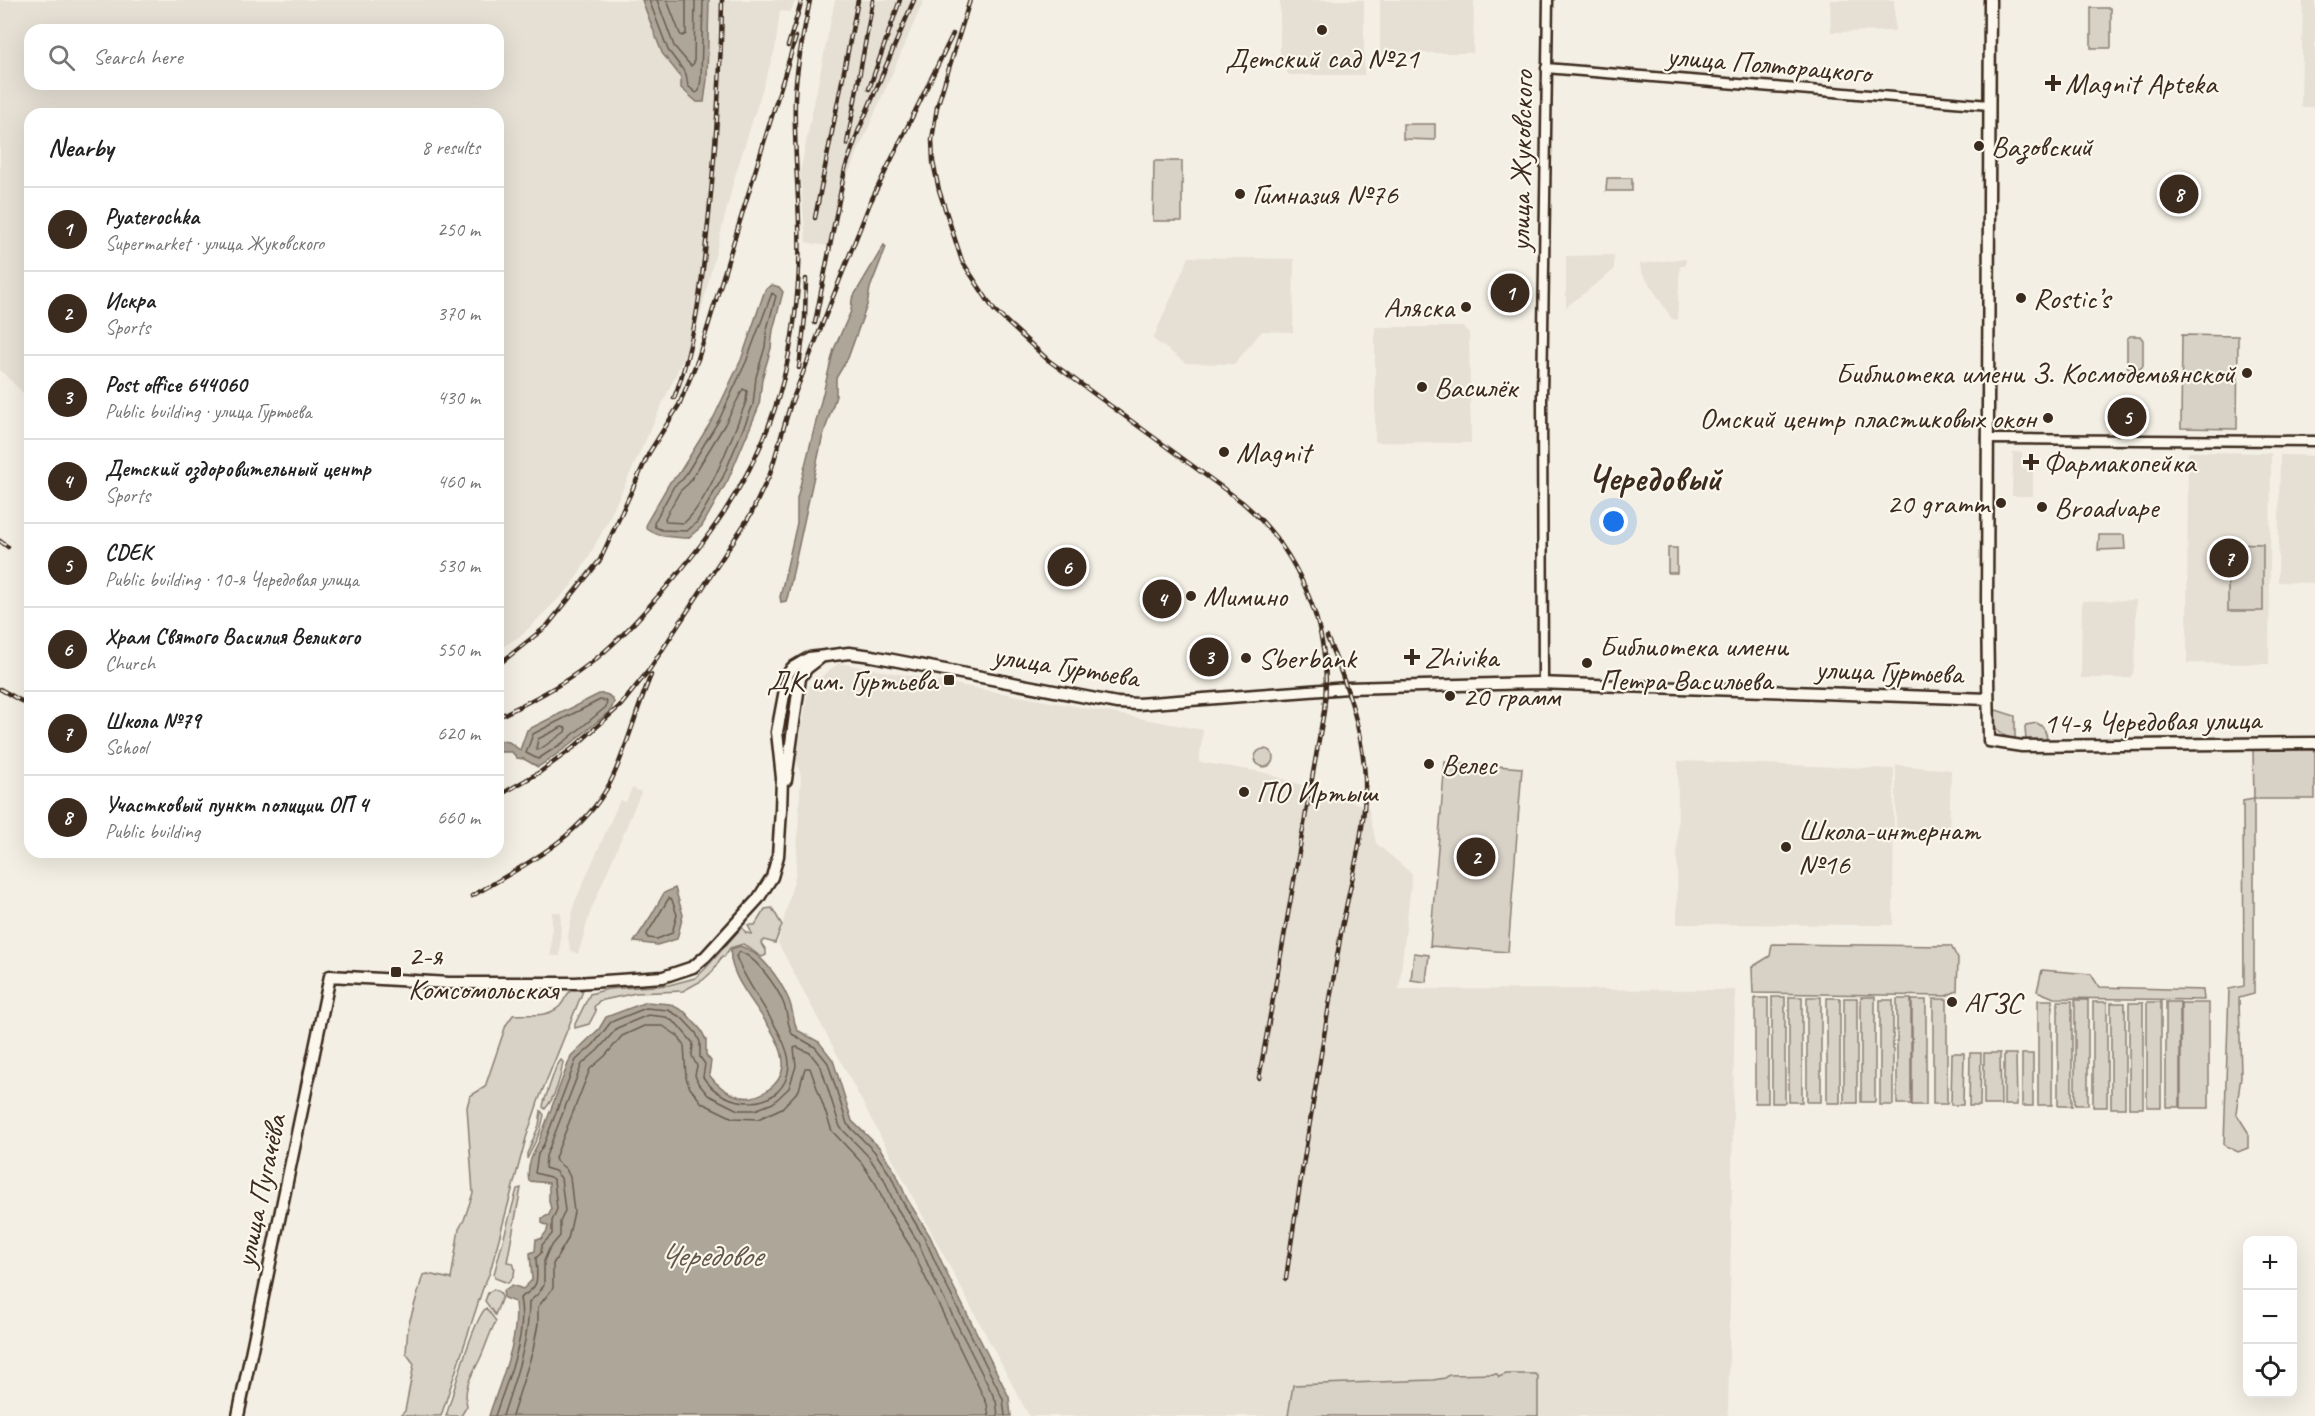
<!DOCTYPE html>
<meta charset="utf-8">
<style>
:root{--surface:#fff;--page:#f6f6f6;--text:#222;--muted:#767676;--line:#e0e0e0;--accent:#3b2a1e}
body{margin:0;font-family:Caveat,sans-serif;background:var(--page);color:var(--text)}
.controls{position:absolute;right:18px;bottom:18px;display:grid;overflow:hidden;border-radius:12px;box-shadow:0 6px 24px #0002}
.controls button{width:54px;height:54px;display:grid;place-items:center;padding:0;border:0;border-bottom:2px solid var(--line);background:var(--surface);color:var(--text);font:30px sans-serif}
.you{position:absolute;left:1614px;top:522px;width:21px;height:21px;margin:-15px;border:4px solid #fff;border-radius:50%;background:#1a73e8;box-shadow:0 0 0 9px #1a73e833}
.badge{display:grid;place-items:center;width:39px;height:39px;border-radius:50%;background:var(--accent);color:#fff;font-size:20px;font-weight:700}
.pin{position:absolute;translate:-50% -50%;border:3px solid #fff;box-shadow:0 2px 6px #0006}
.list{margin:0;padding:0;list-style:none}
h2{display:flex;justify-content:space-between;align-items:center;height:78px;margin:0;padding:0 24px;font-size:26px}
h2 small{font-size:20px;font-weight:400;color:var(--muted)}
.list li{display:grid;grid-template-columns:39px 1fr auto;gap:18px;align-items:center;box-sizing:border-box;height:84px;padding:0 24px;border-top:2px solid var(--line)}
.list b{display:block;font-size:22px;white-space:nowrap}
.list p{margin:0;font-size:20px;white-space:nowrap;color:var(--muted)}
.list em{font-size:20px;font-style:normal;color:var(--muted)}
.icon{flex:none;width:33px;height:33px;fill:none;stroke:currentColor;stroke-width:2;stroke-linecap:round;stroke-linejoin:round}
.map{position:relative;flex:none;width:2315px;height:1416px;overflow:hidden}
.search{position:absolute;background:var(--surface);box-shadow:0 6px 24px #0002;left:24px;top:24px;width:480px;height:66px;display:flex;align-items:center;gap:15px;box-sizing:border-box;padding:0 21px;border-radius:18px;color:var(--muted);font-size:22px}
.panel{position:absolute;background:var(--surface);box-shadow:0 6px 24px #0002;left:24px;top:108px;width:480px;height:750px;border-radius:18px}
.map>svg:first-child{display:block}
.built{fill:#e5dfd4;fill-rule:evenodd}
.green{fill:#d8d1c6;stroke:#8a7e72;stroke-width:1.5}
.water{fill:#afa69a;stroke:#817468;stroke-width:1.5}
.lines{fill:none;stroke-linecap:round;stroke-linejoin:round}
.shore{stroke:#695c50;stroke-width:1.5}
.minor-casing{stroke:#3b2a1e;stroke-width:13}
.major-casing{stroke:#3b2a1e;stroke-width:15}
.minor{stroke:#fbf7ec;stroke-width:8}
.major{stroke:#fbf7ec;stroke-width:10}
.rail-casing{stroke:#3b2a1e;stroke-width:4.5}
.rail{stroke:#fbf7ec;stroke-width:2;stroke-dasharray:7;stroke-linecap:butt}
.poi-dot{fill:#3b2a1e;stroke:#fbf7ec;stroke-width:2}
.labels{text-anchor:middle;stroke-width:4.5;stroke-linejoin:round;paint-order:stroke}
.poi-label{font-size:30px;fill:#3b2a1e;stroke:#fbf7ec;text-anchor:start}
.street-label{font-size:30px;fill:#3b2a1e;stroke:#fbf7ec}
.water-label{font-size:32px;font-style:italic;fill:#645549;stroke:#fbf7ec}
.district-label{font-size:36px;font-weight:bold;fill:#3b2a1e;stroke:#fbf7ec}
</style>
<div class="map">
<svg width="2315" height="1416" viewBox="0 0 2315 1416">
<rect width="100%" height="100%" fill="#f3efe4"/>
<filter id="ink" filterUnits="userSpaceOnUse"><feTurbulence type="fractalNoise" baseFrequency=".0167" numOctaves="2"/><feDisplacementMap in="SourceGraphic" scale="12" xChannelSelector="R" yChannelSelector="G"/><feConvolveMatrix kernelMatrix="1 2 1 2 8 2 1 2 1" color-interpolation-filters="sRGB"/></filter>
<g filter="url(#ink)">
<path class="built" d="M0 0H796L790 12 780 11 775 49 735 176 696 331 608 521 588 558 572 585 523 634 498 650V114H30V400L0 370ZM30 30H498V84H30Z
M835 0H924L846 179 832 247 806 242 800 173Z
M1280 0H1364V75H1289L1280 61Z
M1380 0H1474L1473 53H1380Z
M1830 0H1894L1895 31 1831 32Z
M2303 0H2315V107H2301Z
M1614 255V270L1566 307V256Z
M1189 257 1294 259 1293 332 1262 331 1234 364 1186 363 1153 339Z
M1679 259H1686L1685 266H1680L1677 320 1672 319 1641 271 1640 264Z
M1375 327H1463L1469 333 1471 443 1375 442Z
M2013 452 2022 453V469H2033V496H2012Z
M2188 452 2271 453 2269 664 2187 663Z
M2280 455 2315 456V583L2278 582Z
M2136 600V646L2133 673 2130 678H2081L2082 601Z
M839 663 1203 730 1199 762 1262 772 1368 807 1376 843 1412 874 1399 989 1735 990 1728 1416H1029L778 943 796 872 801 775 796 761 809 686Z
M1678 761 1894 769 1893 925 1677 924Z
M1896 765 1951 770 1949 834H1914L1896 828Z
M632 788 641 792 591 910 578 954 570 950 568 936 574 904 620 800 626 802Z
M552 912H561L560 956H551Z"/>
<path class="green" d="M2091 8H2111V48H2091Z
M1403 124H1435V140L1403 139Z
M1154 161H1182V221H1153Z
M1607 178H1632V191H1606Z
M2182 335 2238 336 2237 429 2181 428Z
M2130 336H2140L2143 340V366L2140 369H2130L2127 366V339Z
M2099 535H2124L2125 549 2098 550Z
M2228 543 2263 544V611H2228Z
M1668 548H1677V573H1668Z
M1996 710 2015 716V740L2003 735 1994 727 1992 711Z
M2037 723C2045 727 2047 733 2047 741H2026L2025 727 2026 725Z
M1255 758a9 9 0 1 1 18 0a9 9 0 1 1-18 0Z
M2253 750H2315V799H2254V994L2239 998 2241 1076 2236 1113 2248 1132V1148L2238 1152 2224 1145 2229 989 2244 986 2243 801 2254 799Z
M1445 762 1522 768 1508 952 1430 946Z
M772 908 782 925 775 943 764 940 761 943 766 950V955L762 957C755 953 750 948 743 944L730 948 724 957 722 956 713 971 703 980 683 991 636 993 599 1001 594 1007 596 1011 589 1024 575 1028V1024L590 994 608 989 669 985 695 978 705 969 742 927 746 933 752 934 748 925H755L765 909Z
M1772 944 1951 946 1958 959 1957 991 1946 996 1753 993 1752 967 1770 956Z
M1414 953 1429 955 1426 982 1411 980Z
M2042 970 2091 974 2099 987 2203 990 2204 1000 2054 998 2037 991Z
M575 988 583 991 539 1099 526 1138 490 1272 483 1288 441 1416H400L405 1411 414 1364 406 1353 408 1327 423 1275 428 1274 451 1279 459 1229 464 1220 473 1193 467 1107 470 1096 485 1087 506 1025 513 1015C529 1014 548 1018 560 1006 566 999 566 992 575 988Z
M1772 997H1785V1103H1772Z
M1789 997H1802V1102H1789Z
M1807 997H1821V1102H1807Z
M1861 997H1875V1102H1861Z
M1755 998H1768V1103H1755Z
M1827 998H1840V1103H1827Z
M1844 998H1857V1103H1844Z
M1897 999H1911V1104H1897Z
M1933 999H1947V1104H1933Z
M1880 1000H1893V1105H1880Z
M1912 1000H1926V1105H1912Z
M2038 1000H2052V1105H2038Z
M2075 1000H2088V1105H2075Z
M2058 1001H2072V1106H2058Z
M2093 1002H2107V1107H2093Z
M2147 1002H2161V1107H2147Z
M2166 1002H2180V1107H2166Z
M2111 1003H2125V1108H2111Z
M2129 1003H2143V1108H2129Z
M2181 1003H2209V1108H2181Z
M1952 1053H1964L1963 1105H1951Z
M1970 1053H1981L1980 1106H1969Z
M1984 1053H2000L2001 1105H1984Z
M2004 1054H2016L2017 1105H2004Z
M2022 1054H2033V1106H2022Z
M561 1060 563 1062C561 1077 555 1098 545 1109L543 1107 544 1102 556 1067Z
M541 1111 544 1115 540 1132 527 1159V1154L539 1125Z
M521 1188 507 1262 513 1263C517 1271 514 1277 508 1283L495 1278 494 1274 517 1189Z
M494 1289 500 1293 502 1297 495 1315 485 1301 488 1293Z
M486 1308 496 1321C489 1334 485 1349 479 1361 471 1376 463 1388 467 1406L461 1416H446C453 1394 473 1320 486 1308Z
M1497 1374 1499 1377 1506 1374H1535L1538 1376V1416H1288L1293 1385 1433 1380 1445 1378 1449 1375Z"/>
<path class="water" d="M642 0H709L707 79 704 102H697L681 88V77L662 53Z
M884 245 886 247 870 288 867 305 848 358 836 378V396L822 439 788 595 786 601 781 602 780 597 797 523V498L834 349 851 311 852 299Z
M772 285 779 287 783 292 773 330 771 348 762 379 759 406 728 480 702 526 688 538C673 537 658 538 646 528L647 522 670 482 678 475 714 417 741 360 765 290Z
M599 694C607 693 610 695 614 702L611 710 567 747 538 767 524 759 517 758 512 752H498V740L509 742 520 750 527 730Z
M675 888 683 915 677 939 657 945 634 942 651 916 664 893Z
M740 946C761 952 779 978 788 998 793 1008 793 1020 797 1030L819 1042 833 1060 852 1121 879 1147 896 1173 907 1199 930 1236 947 1274 1009 1397 1011 1416H489C500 1381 520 1340 515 1302L504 1298 503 1291 512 1285 523 1289 532 1280 530 1253 535 1251 536 1239H541L547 1231 548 1226 542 1223V1218L549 1215 551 1209 549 1201V1183L529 1181C526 1169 533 1152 539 1141L571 1056 599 1029 606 1017 646 1002 670 1004 685 1012 701 1030 706 1040V1055L711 1061 709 1075C716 1084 726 1093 738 1096 757 1102 781 1086 783 1066 786 1030 725 984 731 949Z"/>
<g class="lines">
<path class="shore" d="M649 0 668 50 686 74 688 86 696 93 699 91 701 79 703 0
M657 0 674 46 691 66 694 63 695 0
M667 0 680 34 682 36 686 34V0
M772 293 776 296 767 329 765 347 756 377 753 405 723 477 697 522 687 531 662 530 655 527 654 523 674 486 683 479 719 420 746 362Z
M743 389 747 391 746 402C732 436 710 500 684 523L666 522 665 518 680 491 689 483 725 424Z
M600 700 607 701 606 707 564 742 538 759 526 753 533 734Z
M562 727 566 728 565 732 539 750 536 749 538 739Z
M669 898 672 900 677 915 672 933 657 939 648 938 647 934Z
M495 1416C507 1379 528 1337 520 1298 541 1285 537 1281 536 1258L541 1253 542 1245 552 1234V1221L557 1209 554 1180 550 1177 535 1173 538 1154 544 1144 576 1060 593 1045 611 1022 646 1008 668 1010 682 1018 696 1033 700 1042V1057L705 1064 703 1077C724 1111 785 1113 789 1066 791 1038 746 987 736 956L740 952C756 957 777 987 783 1002 788 1013 787 1024 792 1034L815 1047 828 1063 847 1124 874 1151 891 1176 902 1201 925 1239 942 1277 1003 1399 1005 1416
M503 1416C515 1378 529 1342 529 1302L539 1293 544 1285V1261L549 1249 560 1236V1222L565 1211 561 1178 555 1171 545 1168 546 1156 582 1064 598 1050 617 1028 648 1015 666 1017 677 1024 693 1043 692 1056 697 1066 695 1075 698 1083 708 1095 738 1110H755L773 1103 789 1088 796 1066 794 1048 797 1047 810 1053 821 1067 840 1127 868 1156 884 1179 895 1205 918 1242 935 1281 996 1401 998 1416
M512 1416 533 1350 538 1324V1307L553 1288V1264L568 1239 574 1212 570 1177 566 1169 556 1161 555 1158 590 1069 605 1056 622 1036 644 1026H663L678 1036 684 1045 686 1078 690 1088 702 1103 733 1118 758 1119 782 1108 799 1090 805 1068H810L832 1131 861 1162 876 1184 887 1209 910 1246 987 1404 989 1416"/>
<g class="minor-casing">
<path id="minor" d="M1546 68 1989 105
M1987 439 2315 441
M1543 683 1542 399 1548 0"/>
</g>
<g class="major-casing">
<path id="major" d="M1990 0 1987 609 1989 741 2022 746 2315 743
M786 780 800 678 807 668 820 658
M238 1416 330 976 449 983H576L663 977 693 967 706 956 758 899 772 877 778 856 781 810 782 778 777 732 788 674 792 668 809 658 849 653 872 656 1117 703 1138 704 1348 688 1537 683 1988 699"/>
</g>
<use href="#minor" class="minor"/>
<use href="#major" class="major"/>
<g class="rail-casing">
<path id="rail" d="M970 0 937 107 932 140 933 162 939 190 962 261 994 310 1048 360 1242 502C1301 552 1334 635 1324 711L1259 1078
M788 46 802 0
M869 89 900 0
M847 144 873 0
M815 218 858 0
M815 323 845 169 858 132 914 0
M799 368 805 318 806 279
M674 398C696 342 703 274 709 214 716 143 721 72 722 0
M0 541 8 547
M498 665 547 626 600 560 649 453 679 405 698 359 796 37
M0 689 30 706
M498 717C529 702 561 686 588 665 612 647 633 625 653 602 705 545 751 482 775 408 788 369 795 325 798 284 803 222 793 160 795 98 796 66 804 32 810 0
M498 796 540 772 573 748 621 705 649 670 751 514 770 474 790 406 870 203 953 34
M472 896C523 866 581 838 610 783 627 749 636 710 651 675
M1286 1279C1302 1164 1322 1049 1341 933 1350 882 1367 829 1365 777 1362 727 1346 682 1327 637"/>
</g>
<use href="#rail" class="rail"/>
</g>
</g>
<g class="poi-dot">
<circle cx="1322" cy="30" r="6"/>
<path d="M2050 74h6v6h6v6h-6v6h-6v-6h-6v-6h6z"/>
<circle cx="1979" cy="146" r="6"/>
<circle cx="1240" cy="194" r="6"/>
<circle cx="2021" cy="298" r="6"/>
<circle cx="1466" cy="307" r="6"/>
<circle cx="2247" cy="373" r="6"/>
<circle cx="1422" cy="387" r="6"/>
<circle cx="2048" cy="418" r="6"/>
<circle cx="1224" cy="452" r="6"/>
<path d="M2028 453h6v6h6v6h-6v6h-6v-6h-6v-6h6z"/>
<circle cx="2001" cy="503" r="6"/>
<circle cx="2042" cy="507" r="6"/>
<circle cx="1191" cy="596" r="6"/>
<path d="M1409 648h6v6h6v6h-6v6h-6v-6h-6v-6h6z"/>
<circle cx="1246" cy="658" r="6"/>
<circle cx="1587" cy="663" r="6"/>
<rect x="943" y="674" width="12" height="12" rx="3"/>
<circle cx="1450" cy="696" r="6"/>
<circle cx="1429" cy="764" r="6"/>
<circle cx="1244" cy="792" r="6"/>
<circle cx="1786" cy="847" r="6"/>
<rect x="390" y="966" width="12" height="12" rx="3"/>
<circle cx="1952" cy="1002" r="6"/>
</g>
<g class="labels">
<g class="poi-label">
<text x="1322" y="68" text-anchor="middle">Детский сад №21</text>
<text x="2065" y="93">Magnit Apteka</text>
<text x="1991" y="156">Вазовский</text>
<text x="1252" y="204">Гимназия №76</text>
<text x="2033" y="308">Rostic’s</text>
<text x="1454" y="317" text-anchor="end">Аляска</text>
<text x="2235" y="383" text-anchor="end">Библиотека имени З. Космодемьянской</text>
<text x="1434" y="397">Василёк</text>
<text x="2036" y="428" text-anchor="end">Омский центр пластиковых окон</text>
<text x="1236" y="462">Magnit</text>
<text x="2043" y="472">Фармакопейка</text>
<text x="1989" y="513" text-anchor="end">20 gramm</text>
<text x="2054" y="517">Broadvape</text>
<text x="1203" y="606">Мимино</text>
<text x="1599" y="656">Библиотека имени<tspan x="1599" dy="34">Петра Васильева</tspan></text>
<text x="1424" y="667">Zhivika</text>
<text x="1258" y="668">Sberbank</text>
<text x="937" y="690" text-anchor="end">ДК им. Гуртьева</text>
<text x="1462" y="706">20 грамм</text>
<text x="1441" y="774">Велес</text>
<text x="1256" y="802">ПО Иртыш</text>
<text x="1798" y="840">Школа-интернат<tspan x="1798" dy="34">№16</tspan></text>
<text x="408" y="965">2-я<tspan x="408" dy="34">Комсомольская</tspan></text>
<text x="1964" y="1012">АГЗС</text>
</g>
<g class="street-label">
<text transform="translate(1769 64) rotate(5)" y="10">улица Полторацкого</text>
<text transform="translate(1521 161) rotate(-89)" y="10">улица Жуковского</text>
<text transform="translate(1066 666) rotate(9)" y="10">улица Гуртьева</text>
<text transform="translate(1889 671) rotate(2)" y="10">улица Гуртьева</text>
<text transform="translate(2152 721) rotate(-1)" y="10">14-я Чередовая улица</text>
<text transform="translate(260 1191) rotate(-78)" y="10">улица Пугачёва</text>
</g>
<g class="water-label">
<text x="710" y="1266">Чередовое</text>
</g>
<g class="district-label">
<text x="1654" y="490">Чередовый</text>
</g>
</g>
</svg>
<div class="controls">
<button>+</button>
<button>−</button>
<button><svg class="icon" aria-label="locate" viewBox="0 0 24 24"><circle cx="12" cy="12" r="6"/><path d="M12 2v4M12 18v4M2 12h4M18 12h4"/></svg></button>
</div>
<div class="you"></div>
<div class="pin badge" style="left:1510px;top:293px">1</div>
<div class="pin badge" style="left:1476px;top:857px">2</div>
<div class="pin badge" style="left:1209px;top:657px">3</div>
<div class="pin badge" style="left:1162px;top:599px">4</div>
<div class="pin badge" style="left:2127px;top:417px">5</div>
<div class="pin badge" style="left:1067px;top:567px">6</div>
<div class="pin badge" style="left:2229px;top:558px">7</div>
<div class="pin badge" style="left:2179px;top:194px">8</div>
<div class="search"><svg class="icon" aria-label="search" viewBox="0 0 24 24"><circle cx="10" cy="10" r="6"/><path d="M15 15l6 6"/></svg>Search here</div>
<section class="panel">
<h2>Nearby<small>8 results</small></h2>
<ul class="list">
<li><span class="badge">1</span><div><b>Pyaterochka</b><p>Supermarket · улица Жуковского</p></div><em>250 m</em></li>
<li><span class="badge">2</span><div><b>Искра</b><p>Sports</p></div><em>370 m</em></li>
<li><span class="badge">3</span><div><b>Post office 644060</b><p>Public building · улица Гуртьева</p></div><em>430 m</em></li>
<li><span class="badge">4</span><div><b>Детский оздоровительный центр</b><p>Sports</p></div><em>460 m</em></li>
<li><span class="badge">5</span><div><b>CDEK</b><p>Public building · 10-я Чередовая улица</p></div><em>530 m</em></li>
<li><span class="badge">6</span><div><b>Храм Святого Василия Великого</b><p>Church</p></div><em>550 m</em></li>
<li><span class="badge">7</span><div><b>Школа №79</b><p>School</p></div><em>620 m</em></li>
<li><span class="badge">8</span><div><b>Участковый пункт полиции ОП 4</b><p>Public building</p></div><em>660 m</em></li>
</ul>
</section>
</div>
